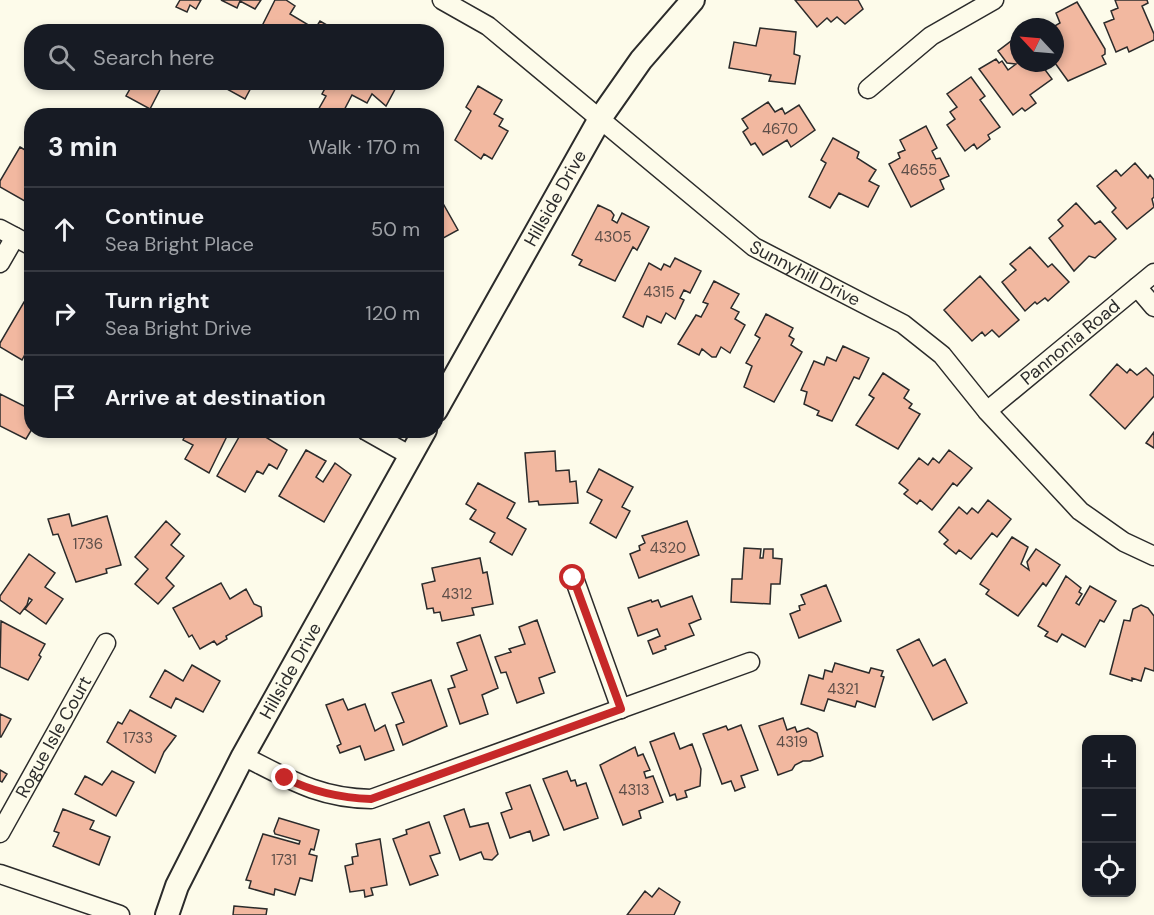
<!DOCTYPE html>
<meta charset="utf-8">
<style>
:root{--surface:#171b24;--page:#242831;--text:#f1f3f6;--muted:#9ea1a6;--line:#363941}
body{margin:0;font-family:"DM Sans",sans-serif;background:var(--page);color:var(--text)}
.controls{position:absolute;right:18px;bottom:18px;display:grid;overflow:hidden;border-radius:12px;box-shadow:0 3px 9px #0003}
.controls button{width:54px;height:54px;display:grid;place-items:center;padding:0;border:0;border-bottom:2px solid var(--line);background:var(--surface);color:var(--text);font:30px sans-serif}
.compass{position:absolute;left:1010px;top:18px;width:54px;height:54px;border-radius:50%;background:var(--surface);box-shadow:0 3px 9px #0003;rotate:296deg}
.stop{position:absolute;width:18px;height:18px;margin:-14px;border:4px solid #c62828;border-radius:50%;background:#fff}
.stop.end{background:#c62828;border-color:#fff;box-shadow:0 2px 6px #0008}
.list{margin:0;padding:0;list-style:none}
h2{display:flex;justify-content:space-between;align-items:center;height:78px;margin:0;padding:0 24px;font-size:26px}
h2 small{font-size:20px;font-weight:400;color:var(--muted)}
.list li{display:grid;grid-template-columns:39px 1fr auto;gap:18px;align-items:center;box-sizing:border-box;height:84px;padding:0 24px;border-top:2px solid var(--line)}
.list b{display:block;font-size:22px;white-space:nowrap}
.list p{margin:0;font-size:20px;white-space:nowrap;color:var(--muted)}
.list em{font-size:20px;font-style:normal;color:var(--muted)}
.icon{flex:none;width:33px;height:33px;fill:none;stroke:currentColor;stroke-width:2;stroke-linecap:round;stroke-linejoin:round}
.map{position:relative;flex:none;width:1154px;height:915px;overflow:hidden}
.search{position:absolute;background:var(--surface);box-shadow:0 3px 9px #0003;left:24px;top:24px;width:420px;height:66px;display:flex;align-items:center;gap:15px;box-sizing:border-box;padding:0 21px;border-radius:24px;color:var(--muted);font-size:22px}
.panel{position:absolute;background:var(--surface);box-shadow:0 3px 9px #0003;left:24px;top:108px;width:420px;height:330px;border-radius:24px}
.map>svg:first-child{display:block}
.building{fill:#f2b8a0;stroke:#2b2b2b;stroke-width:1.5}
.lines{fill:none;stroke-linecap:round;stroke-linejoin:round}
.minor-casing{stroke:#2b2b2b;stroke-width:21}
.tertiary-casing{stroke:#2b2b2b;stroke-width:26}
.minor{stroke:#fdfbea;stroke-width:18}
.tertiary{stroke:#fdfbea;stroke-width:22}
.route{stroke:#c62828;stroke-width:8}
.labels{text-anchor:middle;stroke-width:4.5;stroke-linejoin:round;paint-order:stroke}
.number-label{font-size:15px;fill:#5d4e48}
.street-label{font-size:18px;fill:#2b2b2b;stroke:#fdfbea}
</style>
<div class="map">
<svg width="1154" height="915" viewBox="0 0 1154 915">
<rect width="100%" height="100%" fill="#fdfbea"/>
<path class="building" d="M180 0H201L196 9 190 5 187 12 176 7Z
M221 0H261L255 9 240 1 237 8Z
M275 0H286L295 6 290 14 315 29 320 21 334 29 333 32H272L262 26Z
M795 0H858L863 9 845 24 837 17 831 22 827 18 817 27Z
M1115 0H1147L1148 3 1142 6 1154 34V40L1129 52 1127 47 1116 52 1104 23 1114 19 1111 11 1118 8Z
M1077 2 1105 49V54L1102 56 1106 64 1068 81 1055 63V27H1053L1060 23 1056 13Z
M760 28 796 32 794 54 800 56 795 84 769 81 771 75 729 68 734 42 756 46Z
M1019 35V63H1040L1052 79 1030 95 1036 103 1025 111 1022 108 1013 115 979 69 996 59 999 63 1002 61 1008 70 1016 64 1007 63 998 51Z
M971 77 985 96 980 100 1000 127 988 135 990 139 977 149 974 144 965 151 947 125 955 119 950 112 957 107 947 94Z
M134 82H164L150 109 126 96Z
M228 82H254L245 99 225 88Z
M333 82H399L386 106 372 94 367 103 352 95 341 116H324L317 112 326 96 322 94 328 83 332 85Z
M478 86 502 100 494 114 503 119 499 126 508 131 492 159 484 154 481 159 455 140 471 111 466 107Z
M768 102 775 112 782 108 785 114 799 105 815 130 791 147 787 140 763 155 755 143 751 145 743 132 748 128 742 119Z
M926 126 937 148 932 151 936 159 940 158 949 176 940 180 944 189 911 207 889 164 900 158 898 153 905 150 900 140Z
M833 138 859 152 857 158 876 170 869 181 879 186 868 207 839 193 830 208 809 197 826 163 821 160Z
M20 147 30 153 32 150 30 204 0 187V181Z
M1135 163 1148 178 1150 175 1154 180V197L1152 199 1154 207 1127 229 1112 212 1116 208 1097 186 1116 170 1121 176Z
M436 191 458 230 436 242Z
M1076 203 1095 224 1100 221 1116 239 1095 258 1089 256 1074 271 1049 238 1063 226 1058 220Z
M598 205 611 211 614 215 612 220 617 223 622 213 649 227 637 250 633 247 615 281 579 265 582 260 572 255Z
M1030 247 1048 267 1052 264 1069 282 1048 301 1045 298 1037 304 1035 302 1025 311 1002 282 1016 270 1010 264Z
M675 258 701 271 690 293 684 290 680 298 684 300 675 319 666 313 661 323 647 316 643 327 623 317 649 263 661 270 664 264 670 267Z
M980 276 1019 320 999 337 992 330 985 336 982 332 972 341 944 310Z
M714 281 739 294 731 308 739 312 735 319 745 325 730 353 721 347 716 357H712L702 349 699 355 678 344 696 315 701 317 708 304 703 302Z
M24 302 32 307V351L28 349 22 360 0 347V343Z
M766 314 793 328 789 336 794 339 791 345 802 352 774 402 744 387 752 366 746 363 760 338 755 335Z
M843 346 869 358 859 379 854 377 832 421 817 415 819 411 804 404 807 392 801 390 814 361 824 365 827 357 836 361Z
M1117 364 1127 373 1130 369 1137 375 1146 368 1154 376V396L1125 429 1090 395Z
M883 373 909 390 904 398 912 404 909 408 920 414 898 449 856 425 874 398 869 395Z
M0 394 32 410V429L26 439 0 426Z
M188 430H230L209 473 185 459 193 445 183 440Z
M243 430 257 437 259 433 287 450 277 469 269 464 263 474 257 471 245 492 217 476Z
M1154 432V448L1146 443Z
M306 450 326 461 316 477 323 482 335 463 351 475 324 522 279 496Z
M949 450 972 468 957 486 953 483 932 510 920 500 917 504 904 494 908 490 899 483 919 458 928 465 933 458 939 463Z
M555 451 556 471 569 470 570 482 576 481 578 503 539 505 538 501 529 502 525 453Z
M599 469 633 487 622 507 630 511 616 538 590 523 602 500 587 492Z
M478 483 515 503 507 518 526 529 512 555 490 542 495 533 470 519 476 510 466 504Z
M988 500 1011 519 997 537 992 533 971 559 959 550 956 554 944 544 948 540 939 532 959 507 967 514 972 508 978 513Z
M69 514 72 526 107 516 121 565 106 569 107 573 76 582 58 534 53 535 48 519Z
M166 521 180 534 171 545 184 556 166 578 174 586 158 604 135 584 148 569 135 557Z
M687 521 699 555 639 578 630 554 640 550 639 546 645 543 642 536Z
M1012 537 1028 547 1021 564 1029 570 1027 562 1036 549 1060 565 1046 586 1043 583 1018 616 986 594 989 590 980 584Z
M744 548 761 549 760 558H763L764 549H773V558L782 559 780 584H771L770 604 731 602 732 579H742Z
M29 554 55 573 45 587 63 599 46 624 25 609 32 600 29 598 27 605 20 614 0 600V596Z
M480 558 483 573 487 572 493 604 472 608 474 615 442 621 440 612 434 613 433 608 427 609 422 584 435 581 432 568Z
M1066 576 1081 588 1079 592 1082 594 1076 603 1079 605 1090 586 1116 601 1104 622 1100 620 1085 647 1062 634 1057 642 1045 636 1048 632 1038 626Z
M221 583 230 599 246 589 254 604 261 607 262 616 226 636 227 639 217 645 214 641 200 649 192 635 189 637 173 608Z
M826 585 841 621 799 638 790 614 800 610 799 606 805 604 801 595Z
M692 596 701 619 689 624 694 635 665 646 666 649 653 654 648 641 660 636 657 629 638 636 628 608 651 600 652 602 658 600 661 607Z
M1141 605 1148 608 1154 616V671L1145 668 1141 681 1132 678V681L1110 674 1124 620 1130 621 1133 609Z
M537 620 555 672 539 678 544 693 517 703 506 672 501 673 495 657 511 652 509 649 525 644 519 627Z
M1 621 45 644 39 655 41 657 28 680 0 667Z
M480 635 498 688 482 695 488 714 460 724 448 689 455 687 451 676 467 670 457 643Z
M919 639 933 666 945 659 967 703 933 720 897 650Z
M835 663 869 673 871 668 883 671 881 676 884 677 875 707 857 701 855 707 828 699 824 711 801 704 809 675 823 679 825 670 832 672Z
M192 665 220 681 203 712 176 698 171 708 150 697 165 670 183 681Z
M431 680 447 726 403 745 396 725 404 722 392 693Z
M343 699 348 710 365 704 375 731 385 725 394 750 365 760 360 746 340 753 337 746 341 744 326 705Z
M130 710 176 736 164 752 155 773 107 742 118 722 122 724Z
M0 714 11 719 1 737H0Z
M783 718 787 730 795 727 797 732 808 728 817 733 823 756 810 761H803L795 765 792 770 778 775 759 726Z
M741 725 758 770 741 776 745 787 735 791 731 781 722 784 703 734 726 726 728 730Z
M674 733 680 749 692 744 701 769 700 786 685 791 687 797 677 800 675 794 670 796 650 742Z
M635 747 638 756 643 754 650 770 644 772 646 778 653 776 663 802 639 811 641 818 623 825 600 765Z
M0 770 7 774 2 782 0 781Z
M112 771 134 782 116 816 75 794 85 776 102 785Z
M567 771 571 781 575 780 577 786 586 783 598 818 564 830 543 779Z
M530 785 549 835 533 841 530 831 510 838 501 813 512 809 506 793Z
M63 809 94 821 90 829 110 837 99 865 53 846 59 833 54 831Z
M464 809 470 827 488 823 498 854 492 860 484 859 481 852 460 860 444 816Z
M279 818 319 830 314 850 311 849 309 854 317 856 312 881 300 878 295 895 275 889 274 895 249 888 251 881 246 880 263 834 299 844 300 841 275 834 274 831Z
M429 822 440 853 430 856 438 875 410 885 393 839 407 834 406 830Z
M380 839 387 885 371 888 373 895 365 897 364 890 350 892 345 866 353 864 352 857 358 856 356 844Z
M659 888 680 902 674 915H627L645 891 652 897Z
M234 906 267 909 266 915H233Z"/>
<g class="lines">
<g class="minor-casing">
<g id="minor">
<path id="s1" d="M442 0 488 26 754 247 903 324 942 355 987 411 1080 511 1124 542 1154 556"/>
<path d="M868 89 931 36 994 0"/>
<path d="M0 229 32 246"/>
<path d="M0 263 15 237"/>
<path d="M1137 287 1154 307"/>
<path id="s2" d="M987 411 1154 273"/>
<path d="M365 430 411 456"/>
<path d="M574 578 621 709"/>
<path d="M243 756C289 779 318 798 371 799L750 662"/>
<path id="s3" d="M0 833 106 643"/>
<path d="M0 874 120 915"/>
</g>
</g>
<g class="tertiary-casing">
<g id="tertiary">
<path id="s4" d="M436 410 601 117 641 60 693 0"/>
<path id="s5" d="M167 915 177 886 243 756 425 430"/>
</g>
</g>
<use href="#minor" class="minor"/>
<use href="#tertiary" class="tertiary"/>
</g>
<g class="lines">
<path class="route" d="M285 778C313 792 340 798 371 799L621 709 573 578"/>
</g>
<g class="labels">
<g class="number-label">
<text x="780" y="134">4670</text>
<text x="919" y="175">4655</text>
<text x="613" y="242">4305</text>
<text x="659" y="297">4315</text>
<text x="88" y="549">1736</text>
<text x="668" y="553">4320</text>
<text x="457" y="599">4312</text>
<text x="843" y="694">4321</text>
<text x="138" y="743">1733</text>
<text x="792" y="747">4319</text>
<text x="634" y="795">4313</text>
<text x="284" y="865">1731</text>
</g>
<g class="street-label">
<text dy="6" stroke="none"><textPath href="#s4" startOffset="243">Hillside Drive</textPath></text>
<text dy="6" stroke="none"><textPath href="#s1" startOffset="456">Sunnyhill Drive</textPath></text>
<text dy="6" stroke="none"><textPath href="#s2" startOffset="108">Pannonia Road</textPath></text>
<text dy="6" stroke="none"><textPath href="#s5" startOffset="274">Hillside Drive</textPath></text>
<text dy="6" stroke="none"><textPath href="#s3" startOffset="110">Rogue Isle Court</textPath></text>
</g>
</g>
</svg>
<div class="controls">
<button>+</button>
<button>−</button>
<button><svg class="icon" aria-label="locate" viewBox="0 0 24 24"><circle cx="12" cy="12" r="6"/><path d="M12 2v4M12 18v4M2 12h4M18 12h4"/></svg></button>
</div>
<svg class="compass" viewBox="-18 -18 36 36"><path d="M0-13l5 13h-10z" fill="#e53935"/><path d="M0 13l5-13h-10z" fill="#9ea1a6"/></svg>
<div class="stop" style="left:573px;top:578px"></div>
<div class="stop end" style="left:285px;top:778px"></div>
<div class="search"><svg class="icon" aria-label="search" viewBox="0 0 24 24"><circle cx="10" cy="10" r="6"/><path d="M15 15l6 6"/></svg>Search here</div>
<section class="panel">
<h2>3 min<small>Walk · 170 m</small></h2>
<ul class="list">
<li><svg class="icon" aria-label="ahead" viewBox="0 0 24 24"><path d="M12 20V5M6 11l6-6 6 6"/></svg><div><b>Continue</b><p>Sea Bright Place</p></div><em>50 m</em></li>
<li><svg class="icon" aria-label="right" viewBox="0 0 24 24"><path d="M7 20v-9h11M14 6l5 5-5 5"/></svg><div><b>Turn right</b><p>Sea Bright Drive</p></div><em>120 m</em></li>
<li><svg class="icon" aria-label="arrive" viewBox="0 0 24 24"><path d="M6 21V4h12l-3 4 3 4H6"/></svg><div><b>Arrive at destination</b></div></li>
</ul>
</section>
</div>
